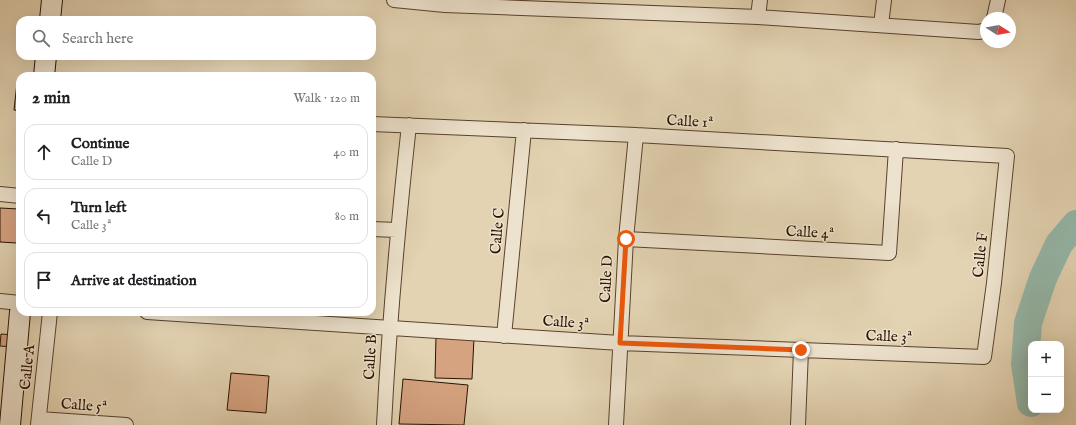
<!DOCTYPE html>
<meta charset="utf-8">
<style>
:root{--surface:#fff;--page:#f6f6f6;--text:#202124;--muted:#757577;--line:#e0e0e0}
body{margin:0;font-family:"IM FELL English",serif;background:var(--page);color:var(--text)}
.controls{position:absolute;right:12px;bottom:12px;display:grid;overflow:hidden;border-radius:8px;box-shadow:0 4px 16px #0002}
.controls button{width:36px;height:36px;display:grid;place-items:center;padding:0;border:0;border-bottom:1px solid var(--line);background:var(--surface);color:var(--text);font:20px sans-serif}
.compass{position:absolute;left:980px;top:12px;width:36px;height:36px;border-radius:50%;background:var(--surface);box-shadow:0 4px 16px #0002;rotate:101deg}
.stop{position:absolute;width:12px;height:12px;margin:-9px;border:3px solid #ea580c;border-radius:50%;background:#fff}
.stop.end{background:#ea580c;border-color:#fff;box-shadow:0 1px 4px #0008}
.list{margin:0;padding:0;list-style:none}
h2{display:flex;justify-content:space-between;align-items:center;height:52px;margin:0;padding:0 16px;font-size:17px}
h2 small{font-size:13px;font-weight:400;color:var(--muted)}
.list li{display:grid;grid-template-columns:26px 1fr auto;gap:12px;align-items:center;box-sizing:border-box;height:56px;margin:0 8px 8px;padding:0 8px;border:1px solid var(--line);border-radius:12px}
.list b{display:block;font-size:15px;white-space:nowrap}
.list p{margin:0;font-size:13px;white-space:nowrap;color:var(--muted)}
.list em{font-size:13px;font-style:normal;color:var(--muted)}
.icon{flex:none;width:22px;height:22px;fill:none;stroke:currentColor;stroke-width:2;stroke-linecap:round;stroke-linejoin:round}
.map{position:relative;flex:none;width:1076px;height:425px;overflow:hidden}
.search{position:absolute;background:var(--surface);box-shadow:0 4px 16px #0002;left:16px;top:16px;width:360px;height:44px;display:flex;align-items:center;gap:10px;box-sizing:border-box;padding:0 14px;border-radius:12px;color:var(--muted);font-size:15px}
.panel{position:absolute;background:var(--surface);box-shadow:0 4px 16px #0002;left:16px;top:72px;width:360px;height:244px;border-radius:12px}
.map>svg:first-child{display:block}
.lines{fill:none;stroke-linecap:round;stroke-linejoin:round}
.river{stroke:#95b8aa;stroke-width:28}
.building{fill:#d6a381;stroke:#291200}
.street-casing{stroke:#58422c;stroke-width:16}
.secondary-casing{stroke:#291200;stroke-width:22}
.street{stroke:#ede2cd;stroke-width:14}
.secondary{stroke:#ede2cd;stroke-width:20}
.route{stroke:#ea580c;stroke-width:5}
.labels{text-anchor:middle;stroke-width:3;stroke-linejoin:round;paint-order:stroke}
.street-label{font-size:15px;fill:#291200;stroke:#ede2cd}
</style>
<div class="map">
<svg width="1076" height="425" viewBox="0 0 1076 425">
<rect width="100%" height="100%" fill="#e3d3b2"/>
<filter id="stains"><feTurbulence type="fractalNoise" baseFrequency=".005" numOctaves="4"/><feColorMatrix values="0 0 0 0 .2 0 0 0 0 .09 0 0 0 0 .02 0 0 0 .5 -.17"/></filter>
<radialGradient id="worn" r=".72"><stop offset=".6" stop-color="#630" stop-opacity="0"/><stop offset="1" stop-color="#630" stop-opacity=".3"/></radialGradient>
<g class="lines">
<path class="river" d="M1031 403 1025 364 1028 323 1043 278 1059 244 1076 224"/>
</g>
<path class="building" d="M17 83H20V111L14 110Z
M0 208 19 209 17 243 0 242Z
M1 334 14 335 13 347 0 346Z
M436 336 474 338 472 379 435 378Z
M231 373 269 376 266 413 227 410Z
M403 379 468 385 464 425 399 424Z"/>
<g class="lines">
<g class="street-casing">
<path id="street" d="M394 0 445 5 758 17 979 32 986 30
M758 17 760 0
M994 18 998 0
M881 25 884 0
M0 194 20 196
M372 229 397 230
M626 239 889 253 896 149
M0 301 20 303
M147 312 620 343 984 357 994 283 1007 156 636 135 372 124
M504 336 524 130
M39 419 126 425
M38 425 50 312
M384 425C389 324 398 225 409 125
M616 425 626 239 636 135
M798 425 801 350"/>
</g>
<g class="secondary-casing">
<path id="secondary" d="M50 20 52 0
M44 76 46 56
M10 425 20 312"/>
</g>
<use href="#street" class="street"/>
<use href="#secondary" class="secondary"/>
</g>
<g class="lines">
<path class="route" d="M626 239 620 343 801 350"/>
</g>
<g class="labels">
<g class="street-label">
<text transform="translate(690 121) rotate(3)" y="5">Calle 1ª</text>
<text transform="translate(497 231) rotate(-85)" y="5">Calle C</text>
<text transform="translate(810 232) rotate(3)" y="5">Calle 4ª</text>
<text transform="translate(980 255) rotate(-84)" y="5">Calle F</text>
<text transform="translate(606 279) rotate(-87)" y="5">Calle D</text>
<text transform="translate(566 322) rotate(4)" y="5">Calle 3ª</text>
<text transform="translate(889 336) rotate(2)" y="5">Calle 3ª</text>
<text transform="translate(370 357) rotate(-87)" y="5">Calle B</text>
<text transform="translate(27 367) rotate(-84)" y="5">Calle A</text>
<text transform="translate(84 405) rotate(4)" y="5">Calle 5ª</text>
</g>
</g>
<rect width="100%" height="100%" filter="url(#stains)"/>
<rect width="100%" height="100%" fill="url(#worn)"/>
</svg>
<div class="controls">
<button>+</button>
<button>−</button>
</div>
<svg class="compass" viewBox="-18 -18 36 36"><path d="M0-13l5 13h-10z" fill="#e53935"/><path d="M0 13l5-13h-10z" fill="#757577"/></svg>
<div class="stop" style="left:626px;top:239px"></div>
<div class="stop end" style="left:801px;top:350px"></div>
<div class="search"><svg class="icon" aria-label="search" viewBox="0 0 24 24"><circle cx="10" cy="10" r="6"/><path d="M15 15l6 6"/></svg>Search here</div>
<section class="panel">
<h2>2 min<small>Walk · 120 m</small></h2>
<ul class="list">
<li><svg class="icon" aria-label="ahead" viewBox="0 0 24 24"><path d="M12 20V5M6 11l6-6 6 6"/></svg><div><b>Continue</b><p>Calle D</p></div><em>40 m</em></li>
<li><svg class="icon" aria-label="left" viewBox="0 0 24 24"><path d="M17 20v-9H6M10 6l-5 5 5 5"/></svg><div><b>Turn left</b><p>Calle 3ª</p></div><em>80 m</em></li>
<li><svg class="icon" aria-label="arrive" viewBox="0 0 24 24"><path d="M6 21V4h12l-3 4 3 4H6"/></svg><div><b>Arrive at destination</b></div></li>
</ul>
</section>
</div>
